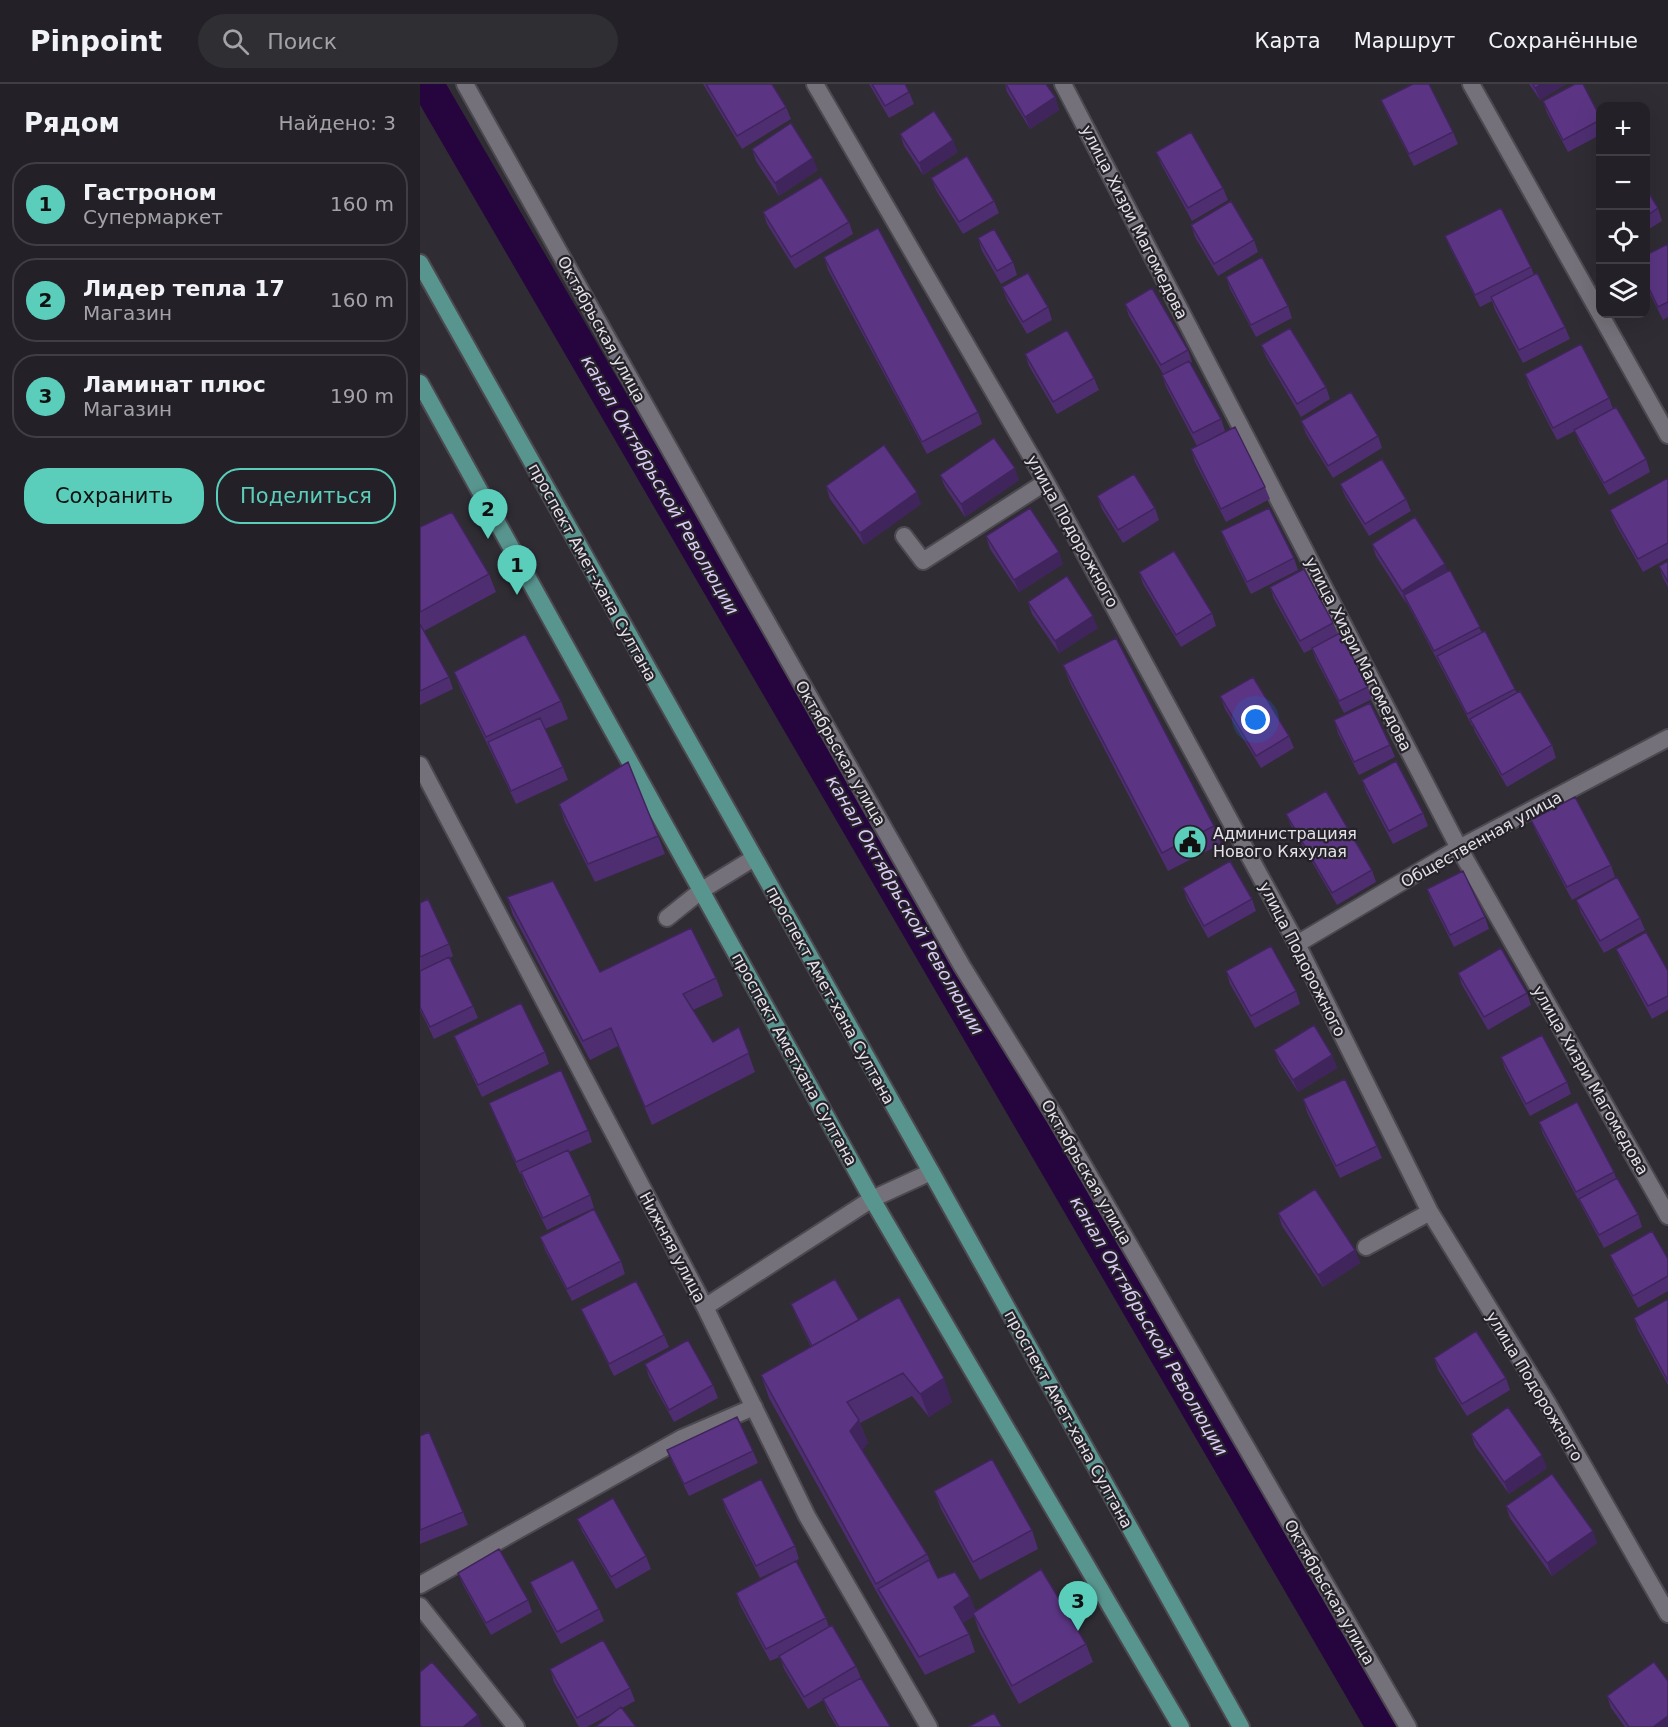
<!DOCTYPE html>
<html lang="ru">
<meta charset="utf-8">
<style>
:root{--surface:#232127;--page:#2f2e33;--text:#f1f3f6;--muted:#a3a3a7;--line:#403e44;--accent:#5bcebb}
body{margin:0;font-family:"DejaVu Sans",sans-serif;background:var(--page);color:var(--text)}
.controls{position:absolute;right:18px;top:18px;display:grid;overflow:hidden;border-radius:12px;box-shadow:0 6px 24px #0002}
.controls button{width:54px;height:54px;display:grid;place-items:center;padding:0;border:0;border-bottom:2px solid var(--line);background:var(--surface);color:var(--text);font:30px sans-serif}
.you{position:absolute;left:836px;top:636px;width:21px;height:21px;margin:-15px;border:4px solid #fff;border-radius:50%;background:#1a73e8;box-shadow:0 0 0 9px #1a73e833}
.badge{display:grid;place-items:center;width:39px;height:39px;border-radius:50%;background:var(--accent);color:#111;font-size:20px;font-weight:700}
.pin{position:absolute;translate:-50% -50px;filter:drop-shadow(0 2px 3px #0008)}
.pin::after{content:'';position:absolute;top:32px;width:21px;height:18px;background:inherit;clip-path:polygon(0 0,100% 0,50% 100%)}
.list{margin:0;padding:0;list-style:none}
h2{display:flex;justify-content:space-between;align-items:center;height:78px;margin:0;padding:0 24px;font-size:26px}
h2 small{font-size:20px;font-weight:400;color:var(--muted)}
.list li{display:grid;grid-template-columns:39px 1fr auto;gap:18px;align-items:center;box-sizing:border-box;height:84px;margin:0 12px 12px;padding:0 12px;border:2px solid var(--line);border-radius:24px}
.list b{display:block;font-size:22px;white-space:nowrap}
.list p{margin:0;font-size:20px;white-space:nowrap;color:var(--muted)}
.list em{font-size:20px;font-style:normal;color:var(--muted)}
.actions{display:flex;gap:12px;padding:18px 24px}
.actions a{flex:1;padding:14px 0;border:2px solid var(--accent);border-radius:24px;text-align:center;font-size:21px;color:var(--accent)}
.actions .main{background:var(--accent);color:#111}
.icon{flex:none;width:33px;height:33px;fill:none;stroke:currentColor;stroke-width:2;stroke-linecap:round;stroke-linejoin:round}
.map{position:relative;flex:none;width:1248px;height:1643px;overflow:hidden}
header{display:flex;align-items:center;gap:36px;box-sizing:border-box;height:84px;padding:0 30px;background:var(--surface);border-bottom:2px solid var(--line)}
header strong{font-size:28px}
nav{display:flex;gap:33px;margin-inline-start:auto;font-size:21px}
.search{width:420px;height:54px;background:var(--page);display:flex;align-items:center;gap:15px;box-sizing:border-box;padding:0 21px;border-radius:33px;color:var(--muted);font-size:22px}
main{display:flex}
aside{flex:1;background:var(--surface)}
.map>svg:first-child{display:block}
.lines{fill:none;stroke-linecap:round;stroke-linejoin:round}
.canal{stroke:#26053f;stroke-width:33}
.service-casing{stroke:#4c4a50;stroke-width:20}
.minor-casing{stroke:#4c4a50;stroke-width:20}
.primary-casing{stroke:#4c4a50;stroke-width:20}
.service{stroke:#75717a;stroke-width:16}
.minor{stroke:#75717a;stroke-width:16}
.primary{stroke:#59958f;stroke-width:16}
.wall{fill:#4e2e71}
.shaded-wall{fill:#40255c}
.building{fill:#5b3583;stroke:#40255c;stroke-width:1.5}
.labels{text-anchor:middle;stroke-width:4.5;stroke-linejoin:round;paint-order:stroke}
.street-label{font-size:16px;fill:#e4e2e7;stroke:#25222a}
.poi-label{font-size:16px;fill:#e4e2e7;stroke:#25222a;text-anchor:start}
.water-label{font-size:18px;font-style:italic;fill:#dccaf6;stroke:#25222a}
</style>
<header>
<strong>Pinpoint</strong>
<div class="search"><svg class="icon" aria-label="search" viewBox="0 0 24 24"><circle cx="10" cy="10" r="6"/><path d="M15 15l6 6"/></svg>Поиск</div>
<nav><a>Карта</a><a>Маршрут</a><a>Сохранённые</a></nav>
</header>
<main>
<aside>
<h2>Рядом<small>Найдено: 3</small></h2>
<ul class="list">
<li><span class="badge">1</span><div><b>Гастроном</b><p>Супермаркет</p></div><em>160 m</em></li>
<li><span class="badge">2</span><div><b>Лидер тепла 17</b><p>Магазин</p></div><em>160 m</em></li>
<li><span class="badge">3</span><div><b>Ламинат плюс</b><p>Магазин</p></div><em>190 m</em></li>
</ul>
<div class="actions"><a class="main">Сохранить</a><a>Поделиться</a></div>
</aside>
<div class="map">
<svg width="1248" height="1643" viewBox="0 0 1248 1643">
<rect width="100%" height="100%" fill="#2f2c34"/>
<g class="lines">
<path class="canal" d="M7 0 963 1643"/>
<g class="service-casing">
<path id="service" d="M0 1501 262 1354 334 1323"/>
</g>
<g class="minor-casing">
<path id="minor" d="M45 0 318 487 542 882 636 1034 988 1643
M395 0 626 398 877 860 1010 1128 1128 1320 1248 1530
M643 0 1039 764 1248 1132
M1051 0 1248 351
M484 452 503 477 626 398
M0 681 285 1223 387 1432 509 1643
M247 834 282 806 334 774
M877 860 1039 764 1248 654
M946 1163 1010 1128
M285 1223 452 1115 511 1088
M0 1522 96 1643"/>
</g>
<g class="primary-casing">
<path id="primary" d="M0 179 514 1093 821 1643
M0 299 452 1115 761 1643"/>
</g>
<use href="#service" class="service"/>
<use href="#minor" class="minor"/>
<use href="#primary" class="primary"/>
</g>
<path class="wall" d="M283 0H352L366 23 371 35 322 65Z
M449 0H485L489 8 494 20 469 34Z
M585 0H626L635 13 639 26 610 45 587 8Z
M1109 0H1146L1120 16Z
M961 16 1033 48 1038 60 994 82 966 28Z
M1123 17 1180 33V51L1148 68 1127 29Z
M480 50 538 68 503 91 484 62Z
M332 65 398 86 359 112 336 77Z
M736 68 803 104 808 116 772 137 741 80Z
M511 94 574 117 579 129 543 150 516 106Z
M1226 104 1238 124 1242 137 1226 147Z
M343 128 429 138 433 150 375 185 347 140Z
M771 141 834 156 838 168 798 192 775 153Z
M1025 152 1111 183 1114 191 1145 243 1150 255 1103 279 1075 226 1072 217 1060 223 1030 164Z
M558 154 593 178 597 191 581 200 562 167Z
M1248 160V233L1243 236 1226 202V171Z
M404 173 558 328 562 340 507 370 408 186Z
M806 193 868 222 872 234 836 253 810 205Z
M582 203 628 223 632 236 607 250 587 216Z
M705 220 768 266 772 278 770 279 801 335 805 347 777 362 746 303 742 291 743 290 709 232Z
M841 261 906 303 910 315 881 333 846 273Z
M605 270 674 294 679 306 637 330 609 282Z
M1105 290 1189 314 1193 325 1226 375 1230 388 1189 411 1159 358 1155 347 1137 356 1109 302Z
M881 337 958 352 962 364 913 394 886 350Z
M771 365 845 403 850 415 806 438 775 378Z
M520 391 599 396 545 433 525 403Z
M1248 394V474L1223 488 1195 439 1190 426Z
M920 400 986 415 991 427 949 452 925 412Z
M406 402 501 420 444 461 410 415Z
M677 412 735 424 739 436 703 459 682 425Z
M0 443 69 490 76 508 4 547 29 593 33 605 0 621Z
M801 447 874 474 878 486 831 510 806 460Z
M566 452 643 480 599 508 570 465Z
M952 460 1027 488 1097 609 1132 661 1136 674 1087 703 1055 648 1053 642H1052L987 519H986L956 472Z
M1248 477V503L1243 494 1239 482Z
M719 488 792 529 796 542 761 563 723 500Z
M850 503 913 539 918 551 948 603 952 615 924 629 896 576 892 565 884 569 854 515Z
M608 518 678 544 639 569 612 530Z
M643 581 794 742 801 760 748 787 650 599Z
M34 588 141 617 148 635 125 645 143 683 148 696 96 720 41 606Z
M800 612 869 652 874 664 841 684 805 625Z
M914 636 970 661 975 673 939 691 918 649Z
M942 696 1003 729 1008 742 973 760 946 708Z
M139 720 238 752 245 770 175 798 145 738Z
M866 730 952 786 956 798 917 821 871 742Z
M1111 736 1191 781 1195 793 1152 816 1116 748Z
M763 804 832 815 836 827 788 854 767 816Z
M1007 805 1065 833 1069 845 1034 863 1011 817Z
M87 813 180 888 296 894 303 912 273 926 293 958 319 943 335 988 232 1041 198 962 170 976 93 831Z
M1156 816 1220 834 1225 846 1184 869 1161 829Z
M0 819 29 860 33 872 30 874 53 922 58 934 14 955 0 926Z
M1196 865 1248 887V926L1232 935 1201 877Z
M806 887 876 907 880 920 835 944 810 900Z
M1038 889 1107 909 1111 921 1068 946 1042 901Z
M34 952 125 968 129 980 62 1013 39 965Z
M854 966 912 971 917 984 878 1008 859 978Z
M1081 973 1147 998 1151 1010 1110 1032 1085 985Z
M883 1015 957 1062 962 1074 920 1094 887 1028Z
M69 1019 168 1046 172 1058 149 1068 170 1111 174 1124 127 1146 105 1101 101 1090H100L74 1031Z
M1119 1038 1194 1088 1196 1094 1218 1130 1222 1143 1184 1164 1123 1050Z
M858 1129 935 1166 940 1179 903 1203 862 1142Z
M120 1153 201 1177 205 1190 152 1217 125 1166Z
M1190 1171 1248 1175V1207L1218 1224 1195 1183Z
M1248 1215V1301L1218 1246 1214 1234Z
M371 1220 439 1236 532 1318 509 1333 492 1312 440 1339 448 1359 442 1366 507 1470 518 1494 550 1512 555 1527 666 1560 673 1578 599 1620 559 1547 554 1532 543 1539 549 1550 555 1568 505 1591 465 1523 349 1314 341 1291 391 1263 376 1232Z
M161 1225 244 1251 249 1263 194 1292 166 1237Z
M1014 1274 1086 1294 1090 1306 1047 1332 1018 1286Z
M225 1280 293 1301 298 1314 254 1338 229 1293Z
M1051 1350 1127 1384 1089 1410 1055 1362Z
M0 1352 43 1428 48 1441 0 1460Z
M247 1366 333 1367 338 1379 269 1412 252 1378Z
M514 1407 612 1446 618 1465 560 1496 521 1425Z
M302 1415 375 1462 379 1475 340 1494 306 1427Z
M1086 1422 1177 1459 1132 1492 1090 1434Z
M157 1435 226 1472 231 1485 196 1505 162 1447Z
M38 1489 108 1516 112 1528 71 1551 43 1501Z
M110 1498 179 1525 184 1537 141 1560 115 1511Z
M316 1509 406 1534 409 1543 436 1582 441 1594 470 1643H417L408 1628 403 1616 388 1625 364 1585 360 1573 350 1577 320 1521Z
M130 1585 210 1604 215 1617 167 1643H159L134 1598Z
M1187 1612 1248 1643H1205L1191 1624Z"/>
<path class="shaded-wall" d="M1122 0H1146L1120 16 1115 4Z
M635 13 639 26 610 45 605 33Z
M533 56 538 68 503 91 499 79Z
M393 74 398 86 359 112 355 99Z
M595 384 599 396 545 433 541 420Z
M497 408 501 420 444 461 440 449Z
M639 468 643 480 599 508 594 496Z
M1025 480 1029 492 984 511 987 519H986L982 507Z
M673 532 678 544 639 569 635 557Z
M912 971 917 984 878 1008 873 996Z
M935 1166 940 1179 903 1203 898 1191Z
M524 1294 532 1318 509 1333 500 1310Z
M439 1336 448 1359 439 1371 430 1347Z
M1122 1371 1127 1384 1089 1410 1084 1398Z
M1173 1447 1177 1459 1132 1492 1127 1479Z
M550 1512 557 1530 553 1529 554 1532 540 1541 534 1523Z
M58 1631 62 1643H43Z
M1248 1632V1643H1233Z"/>
<path class="building" d="M286 0H352L366 23 317 52Z
M452 0H485L489 8 465 22Z
M586 0H626L635 13 605 33Z
M993 0H1009L1033 48 989 70 961 16Z
M1113 0H1122L1115 4Z
M1155 0H1163L1180 33V36L1143 56 1123 17Z
M514 27 533 56 499 79 480 50Z
M371 39 393 74 355 99 332 65Z
M771 48 803 104 768 124 736 68Z
M547 72 574 117 539 138 511 94Z
M1180 88V99L1176 91Z
M401 93 429 138 371 173 343 128Z
M1226 104 1238 124 1226 132Z
M811 117 834 156 794 180 771 141Z
M1081 124 1111 183 1055 211 1025 152Z
M458 144 558 328 502 358 404 173Z
M574 145 593 178 577 187 558 154Z
M1248 160V218L1238 223 1226 198V171Z
M842 173 868 222 831 241 806 193Z
M608 189 628 223 603 238 582 203Z
M1117 189 1145 243 1099 266 1071 213Z
M732 204 768 266 741 281 705 220Z
M870 244 906 303 877 320 841 261Z
M647 246 674 294 633 318 605 270Z
M1161 260 1189 314 1133 344 1105 290Z
M769 277 801 335 773 349 742 291Z
M931 308 958 352 908 382 881 337Z
M1196 323 1226 375 1184 399 1154 346Z
M815 343 845 403 801 425 771 365Z
M574 354 595 384 541 420 520 391Z
M464 361 497 408 440 449 406 402Z
M962 375 986 415 945 440 920 400Z
M714 390 735 424 698 446 677 412Z
M1248 394V459L1218 475 1190 426Z
M610 424 639 468 594 496 566 452Z
M849 424 874 474 827 498 801 447Z
M32 428 69 490 0 528V443Z
M995 433 1025 480 982 507 952 460Z
M754 467 792 529 756 551 719 488Z
M1248 477V498L1239 482Z
M884 485 913 539 880 557 850 503Z
M1030 486 1060 543 1014 567 984 511Z
M647 492 673 532 635 557 608 518Z
M0 540 29 593 0 607Z
M1065 547 1095 605 1047 630 1017 572Z
M920 549 948 603 919 617 892 564Z
M105 550 141 617 66 653 34 588Z
M696 554 794 742 742 769 643 581Z
M833 593 869 652 836 672 800 612Z
M1100 607 1132 661 1082 691 1050 635Z
M950 619 970 661 934 678 914 636Z
M120 634 143 683 91 707 68 658Z
M976 677 1003 729 969 747 942 696Z
M208 678 238 752 168 780 139 720Z
M906 707 952 786 912 809 866 730Z
M1155 713 1191 781 1147 803 1111 736Z
M810 777 832 815 784 842 763 804Z
M1043 787 1065 833 1030 851 1007 805Z
M1197 793 1220 834 1180 857 1156 816Z
M133 797 180 888 271 844 296 894 263 910 293 958 319 943 329 969 225 1023 191 944 163 957 87 813Z
M8 815 29 860 0 873V819Z
M1226 848 1248 887V912L1228 922 1196 865Z
M851 862 876 907 831 932 806 887Z
M1081 864 1107 909 1064 933 1038 889Z
M29 873 53 922 10 943 0 923V887Z
M101 919 125 968 58 1001 34 952Z
M894 941 912 971 873 996 854 966Z
M1122 951 1147 998 1106 1020 1081 973Z
M141 986 168 1046 96 1078 69 1019Z
M925 995 957 1062 916 1082 883 1015Z
M1157 1018 1194 1088 1156 1108 1119 1038Z
M148 1066 170 1111 123 1134 101 1088Z
M1197 1094 1218 1130 1179 1151 1159 1115Z
M895 1105 935 1166 898 1191 858 1129Z
M174 1125 201 1177 147 1205 120 1153Z
M1232 1147 1248 1175V1192L1213 1212 1190 1171Z
M415 1195 439 1236 392 1262 371 1220Z
M216 1197 244 1251 189 1280 161 1225Z
M479 1213 524 1294 500 1310 483 1289 427 1318 439 1336 430 1347 507 1470 456 1500 341 1291Z
M1248 1215V1297L1214 1234Z
M1056 1247 1086 1294 1042 1320 1014 1274Z
M268 1256 293 1301 249 1326 225 1280Z
M1088 1323 1122 1371 1084 1398 1051 1350Z
M317 1333 333 1367 264 1400 247 1366Z
M9 1348 43 1428 0 1446V1352Z
M572 1375 612 1446 553 1478 514 1407Z
M1132 1390 1173 1447 1127 1479 1086 1422Z
M341 1395 375 1462 336 1482 302 1415Z
M193 1414 226 1472 191 1493 157 1435Z
M79 1465 108 1516 66 1539 38 1489Z
M153 1476 179 1525 137 1548 110 1498Z
M509 1476 518 1494 535 1488 550 1512 534 1523 549 1550 499 1573 458 1505Z
M376 1477 406 1534 346 1565 316 1509Z
M621 1485 666 1560 592 1602 553 1529Z
M412 1541 436 1582 384 1613 359 1572Z
M183 1556 210 1604 157 1634 130 1585Z
M12 1578 58 1631 43 1643H2L0 1641V1588Z
M1234 1578 1248 1597V1632L1233 1643H1209L1187 1612Z
M441 1594 470 1642 468 1643H419L403 1615Z
M201 1623 216 1643H175Z
M574 1629 582 1643H548Z"/>
<defs>
<g id="civic-disc" transform="scale(1.725)"><circle r="9.5" fill="#5bcebb" stroke="#25222a"/><path d="M-.6-6.5H3V-4.5H.6V-3L4-1V1h2V6H-6V1h2V-1L-.6-3ZM-1.2 2.5V6h2.4V2.5Z" fill="#111"/></g>
</defs>
<g fill-rule="evenodd">
<use href="#civic-disc" x="770" y="758"/>
</g>
<g class="labels">
<g class="street-label">
<text transform="translate(715 138) rotate(63)" y="6">улица Хизри Магомедова</text>
<text transform="translate(182 245) rotate(61)" y="6">Октябрьская улица</text>
<text transform="translate(653 447) rotate(61)" y="6">улица Подорожного</text>
<text transform="translate(173 488) rotate(61)" y="6">проспект Амет-хана Султана</text>
<text transform="translate(939 570) rotate(63)" y="6">улица Хизри Магомедова</text>
<text transform="translate(421 669) rotate(60)" y="6">Октябрьская улица</text>
<text transform="translate(1061 755) rotate(-29)" y="6">Общественная улица</text>
<text transform="translate(883 875) rotate(63)" y="6">улица Подорожного</text>
<text transform="translate(411 911) rotate(61)" y="6">проспект Амет-хана Султана</text>
<text transform="translate(375 975) rotate(61)" y="6">проспект Аметхана Султана</text>
<text transform="translate(1171 996) rotate(60)" y="6">улица Хизри Магомедова</text>
<text transform="translate(667 1088) rotate(60)" y="6">Октябрьская улица</text>
<text transform="translate(253 1163) rotate(62)" y="6">Нижняя улица</text>
<text transform="translate(1115 1302) rotate(59)" y="6">улица Подорожного</text>
<text transform="translate(649 1335) rotate(61)" y="6">проспект Амет-хана Султана</text>
<text transform="translate(910 1508) rotate(60)" y="6">Октябрьская улица</text>
</g>
<g class="poi-label">
<text x="793" y="755">Администрацияя<tspan x="793" dy="18">Нового Кяхулая</tspan></text>
</g>
<g class="water-label">
<text transform="translate(240 401) rotate(60)" y="6">канал Октябрьской Революции</text>
<text transform="translate(485 821) rotate(60)" y="6">канал Октябрьской Революции</text>
<text transform="translate(729 1242) rotate(60)" y="6">канал Октябрьской Революции</text>
</g>
</g>
</svg>
<div class="controls">
<button>+</button>
<button>−</button>
<button><svg class="icon" aria-label="locate" viewBox="0 0 24 24"><circle cx="12" cy="12" r="6"/><path d="M12 2v4M12 18v4M2 12h4M18 12h4"/></svg></button>
<button><svg class="icon" aria-label="layers" viewBox="0 0 24 24"><path d="M12 4l9 5-9 5-9-5zM3 14l9 5 9-5"/></svg></button>
</div>
<div class="you"></div>
<div class="pin badge" style="left:97px;top:511px">1</div>
<div class="pin badge" style="left:68px;top:455px">2</div>
<div class="pin badge" style="left:658px;top:1547px">3</div>
</div>
</main>
